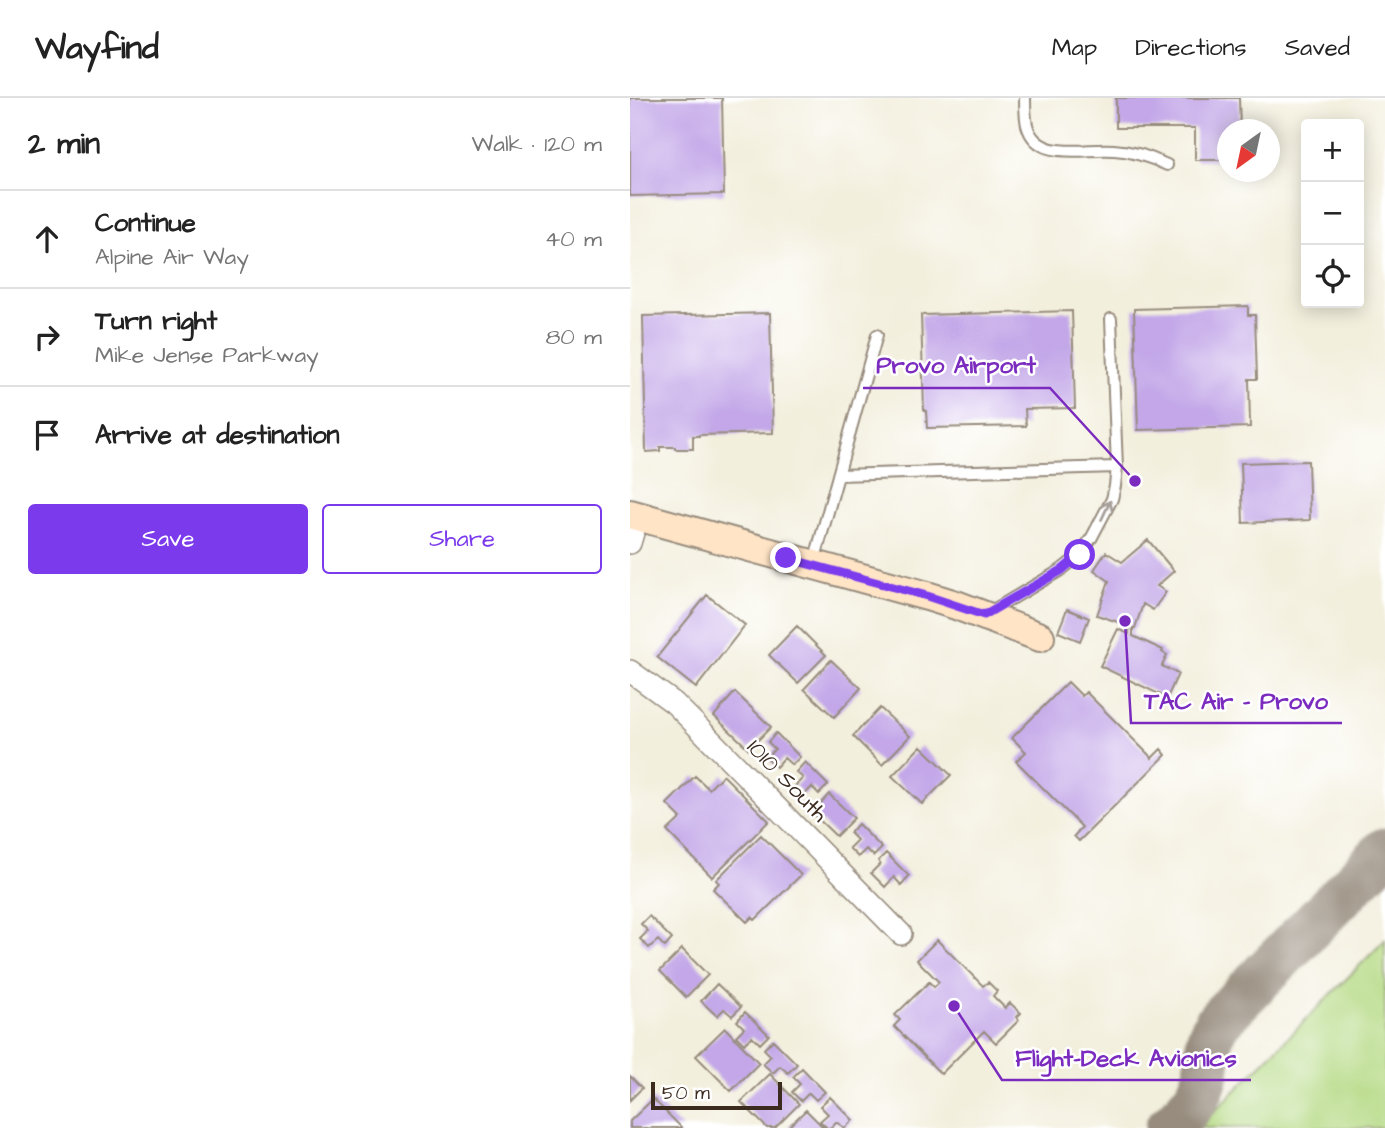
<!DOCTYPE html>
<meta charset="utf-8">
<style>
:root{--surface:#fff;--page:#f6f6f6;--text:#222;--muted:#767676;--line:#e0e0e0;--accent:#7c3aed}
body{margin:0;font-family:"Architects Daughter",sans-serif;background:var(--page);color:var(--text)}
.controls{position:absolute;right:21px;top:21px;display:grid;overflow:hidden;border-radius:7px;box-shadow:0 4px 18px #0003}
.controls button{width:63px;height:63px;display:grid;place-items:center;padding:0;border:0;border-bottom:2px solid var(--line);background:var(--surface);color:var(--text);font:35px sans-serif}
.compass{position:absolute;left:587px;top:21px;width:63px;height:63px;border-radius:50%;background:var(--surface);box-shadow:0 4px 18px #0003;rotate:213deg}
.scale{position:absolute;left:21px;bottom:18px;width:131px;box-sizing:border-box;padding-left:7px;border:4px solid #3b2a1e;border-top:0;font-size:19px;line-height:24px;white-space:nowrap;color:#3b2a1e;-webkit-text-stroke:5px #fff;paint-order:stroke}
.stop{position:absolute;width:21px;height:21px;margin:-16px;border:5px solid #7c3aed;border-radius:50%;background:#fff}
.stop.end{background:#7c3aed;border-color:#fff;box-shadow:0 2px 7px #0008}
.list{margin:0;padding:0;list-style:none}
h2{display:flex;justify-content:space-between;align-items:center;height:91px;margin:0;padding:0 28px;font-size:30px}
h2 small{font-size:23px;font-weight:400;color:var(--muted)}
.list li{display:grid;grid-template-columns:46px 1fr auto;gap:21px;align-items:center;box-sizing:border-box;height:98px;padding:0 28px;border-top:2px solid var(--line)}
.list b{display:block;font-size:26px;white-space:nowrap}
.list p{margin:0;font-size:23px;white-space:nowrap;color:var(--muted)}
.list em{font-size:23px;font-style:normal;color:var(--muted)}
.actions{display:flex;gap:14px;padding:21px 28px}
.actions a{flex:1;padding:16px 0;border:2px solid var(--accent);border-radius:7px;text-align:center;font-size:24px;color:var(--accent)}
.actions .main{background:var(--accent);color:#fff}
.icon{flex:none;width:38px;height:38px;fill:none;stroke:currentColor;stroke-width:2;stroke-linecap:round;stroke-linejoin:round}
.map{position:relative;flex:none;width:755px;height:1030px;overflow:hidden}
header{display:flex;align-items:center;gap:42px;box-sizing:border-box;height:98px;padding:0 35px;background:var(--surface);border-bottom:2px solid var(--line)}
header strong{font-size:33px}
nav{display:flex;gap:38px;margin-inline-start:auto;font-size:24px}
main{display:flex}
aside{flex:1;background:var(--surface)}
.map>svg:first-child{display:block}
.green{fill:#b4d982;stroke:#788250;stroke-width:2}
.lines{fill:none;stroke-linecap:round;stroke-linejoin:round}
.taxiway{stroke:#978c7e;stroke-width:47}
.building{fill:#c3a7e8}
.lane-casing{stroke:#978c7e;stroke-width:14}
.street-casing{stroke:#978c7e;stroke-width:24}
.secondary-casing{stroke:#978c7e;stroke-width:32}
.lane{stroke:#fff;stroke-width:10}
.street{stroke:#fff;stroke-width:21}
.secondary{stroke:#ffe4c6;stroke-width:28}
.oneway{stroke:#a79f9a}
.route{stroke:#7c3aed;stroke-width:9}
.labels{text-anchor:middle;stroke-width:5;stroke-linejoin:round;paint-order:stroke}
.street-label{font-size:23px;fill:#3b2a1e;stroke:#fff}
.leader{fill:none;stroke:#7b2cbf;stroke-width:2.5}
.callout-dot{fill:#7b2cbf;stroke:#fff;stroke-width:2.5}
.callout-label{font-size:24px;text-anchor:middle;font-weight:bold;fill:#7b2cbf;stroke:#fff;stroke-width:5;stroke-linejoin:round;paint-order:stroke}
</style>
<header>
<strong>Wayfind</strong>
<nav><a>Map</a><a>Directions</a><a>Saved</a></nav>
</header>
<main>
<aside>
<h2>2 min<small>Walk · 120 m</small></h2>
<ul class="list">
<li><svg class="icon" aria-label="ahead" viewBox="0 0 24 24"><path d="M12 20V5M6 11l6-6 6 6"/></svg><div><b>Continue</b><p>Alpine Air Way</p></div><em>40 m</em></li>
<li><svg class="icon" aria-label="right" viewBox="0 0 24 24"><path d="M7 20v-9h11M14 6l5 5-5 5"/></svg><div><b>Turn right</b><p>Mike Jense Parkway</p></div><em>80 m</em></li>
<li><svg class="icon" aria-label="arrive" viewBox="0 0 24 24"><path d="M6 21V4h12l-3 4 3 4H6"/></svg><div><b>Arrive at destination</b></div></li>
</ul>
<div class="actions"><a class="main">Save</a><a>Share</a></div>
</aside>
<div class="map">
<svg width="755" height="1030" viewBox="0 0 755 1030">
<rect width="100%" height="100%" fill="#fff"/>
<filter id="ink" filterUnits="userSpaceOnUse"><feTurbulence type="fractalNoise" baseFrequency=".0143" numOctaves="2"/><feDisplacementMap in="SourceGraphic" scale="14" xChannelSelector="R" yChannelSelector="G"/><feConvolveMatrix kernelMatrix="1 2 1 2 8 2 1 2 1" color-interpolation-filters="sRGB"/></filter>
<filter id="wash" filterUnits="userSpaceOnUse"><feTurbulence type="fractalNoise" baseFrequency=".00686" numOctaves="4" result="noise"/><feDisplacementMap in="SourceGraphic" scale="28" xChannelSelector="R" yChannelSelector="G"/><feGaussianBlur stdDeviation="1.57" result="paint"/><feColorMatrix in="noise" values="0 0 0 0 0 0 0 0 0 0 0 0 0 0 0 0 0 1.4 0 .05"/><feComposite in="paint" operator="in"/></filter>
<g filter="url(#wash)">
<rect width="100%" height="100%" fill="#f3efdd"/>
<path class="green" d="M755 842V1030H568Z"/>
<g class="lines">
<path class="taxiway" d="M538 1030C553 1016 570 1000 575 980 581 956 573 943 590 921L755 753"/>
</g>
<g id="blocks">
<path class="building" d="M0 0H92L94 96 0 98Z
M486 0H609L610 32H598V62H565V30H486Z
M618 208V217H625L627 281H619L620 329 508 332 504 211Z
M442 213 445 310 395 311 396 328 297 330 296 313H294L291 217Z
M140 215 143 335 69 337V338H63V351H45V349H30V353L16 354 13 218Z
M678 363 680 422 613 425 611 365Z
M518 442 544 473 527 488 536 494 523 512 513 506 505 530H503V538L533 552 532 554 537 557 532 568 548 576 537 600 470 568 488 531 499 536 500 528 467 517 479 483 464 472 476 454 492 464Z
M77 497 115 527 66 590 27 559Z
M437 511 459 520 450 543 428 534Z
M167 528 196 557 168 585 139 557Z
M201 562 231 590 204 619 174 591Z
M438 584 452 598 456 594 522 660 531 651 536 657 449 743 444 738 452 729 386 663 396 654 382 640Z
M105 594 141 629 119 651 84 618Z
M250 610 280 638 252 667 223 638Z
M146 635 170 659 162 667 154 660 146 669 136 659 145 651 138 644Z
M291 648 321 677 292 706 262 678Z
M175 664 198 687 189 696 182 689 174 697 165 688 173 680 166 674Z
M93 677 139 723 82 779 37 733 51 720 37 706 65 678 79 691Z
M199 696 224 720 206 738 182 715Z
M228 726 252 750 244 758 236 751 228 759 219 750 227 742 220 735Z
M131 737 171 777 125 822 122 819 117 824 83 791 89 785 86 782Z
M256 755 279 778 271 787 264 779 255 789 241 775 250 766 248 763Z
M19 818 42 841 35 849 28 842 19 850 10 841 18 833 11 826Z
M307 842 353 888 358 884 367 893 363 898 375 910 380 905 391 915 387 919 389 922 366 945 354 933 311 976 264 928 270 922 265 917 299 884 304 889 309 884 287 862Z
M52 851 78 877 56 899 30 873Z
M87 886 111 909 102 918 94 911 87 918 71 903Z
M115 914 139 937 130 946 122 938 114 946 106 938 114 930 107 923Z
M95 930 129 965 101 993 66 958Z
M143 942 167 966 158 975 150 968 143 975 133 966 141 958 134 951Z
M172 970 195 994 186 1002 179 995 171 1003 162 994 170 986 163 979Z
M140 976 169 1006 145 1030H137L111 1004Z
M0 978 12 990 0 1002Z
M200 999 223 1022 215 1030 206 1024 200 1030H197L190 1023 198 1016 190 1008Z
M23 1001 52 1030H0V1023Z
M176 1012 194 1030H157Z"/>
</g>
</g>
<g filter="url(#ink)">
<use href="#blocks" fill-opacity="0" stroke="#978c7e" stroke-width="2"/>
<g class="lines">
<g class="lane-casing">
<path id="lane" d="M395 0C395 9 395 19 397 27 407 65 456 49 484 52 503 53 520 59 537 67
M208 377 487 369
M184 464 247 237
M358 515 431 472 450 457 462 439 482 401 485 388 487 369 481 221"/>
</g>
<g class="street-casing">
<path id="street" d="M0 445 8 418
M0 573 44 605 65 626 271 836"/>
</g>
<g class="secondary-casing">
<path id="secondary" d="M0 416 297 498 326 507 410 539"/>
</g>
<use href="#lane" class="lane"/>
<use href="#street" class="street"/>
<use href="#secondary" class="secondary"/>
</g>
<defs><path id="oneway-shaft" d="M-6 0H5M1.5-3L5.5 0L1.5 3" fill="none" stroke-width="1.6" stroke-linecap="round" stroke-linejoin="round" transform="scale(1.75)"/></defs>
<use class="oneway" href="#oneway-shaft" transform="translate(476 412) rotate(-65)"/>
</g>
<g class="lines" filter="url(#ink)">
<path class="route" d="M156 460 297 498 354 517 432 472 450 457"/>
</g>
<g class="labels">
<g class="street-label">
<text transform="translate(158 682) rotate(46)" y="8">1010 South</text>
</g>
</g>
<path class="leader" d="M505 383L420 290H233M495 523L501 625H712M324 908L372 982H621"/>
<g class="callout-dot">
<circle cx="505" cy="383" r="7"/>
<circle cx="495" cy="523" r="7"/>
<circle cx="324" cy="908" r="7"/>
</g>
<g class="callout-label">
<text x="326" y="275">Provo Airport</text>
<text x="606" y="611">TAC Air - Provo</text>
<text x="496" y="968">Flight-Deck Avionics</text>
</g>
</svg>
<div class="controls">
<button>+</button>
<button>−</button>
<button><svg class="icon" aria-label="locate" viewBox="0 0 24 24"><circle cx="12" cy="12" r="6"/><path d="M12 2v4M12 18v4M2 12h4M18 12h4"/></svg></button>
</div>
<svg class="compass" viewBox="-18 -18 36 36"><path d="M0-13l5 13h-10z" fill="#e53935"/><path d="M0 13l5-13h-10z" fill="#767676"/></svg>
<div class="scale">50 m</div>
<div class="stop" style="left:450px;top:457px"></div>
<div class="stop end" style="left:156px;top:460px"></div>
</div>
</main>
